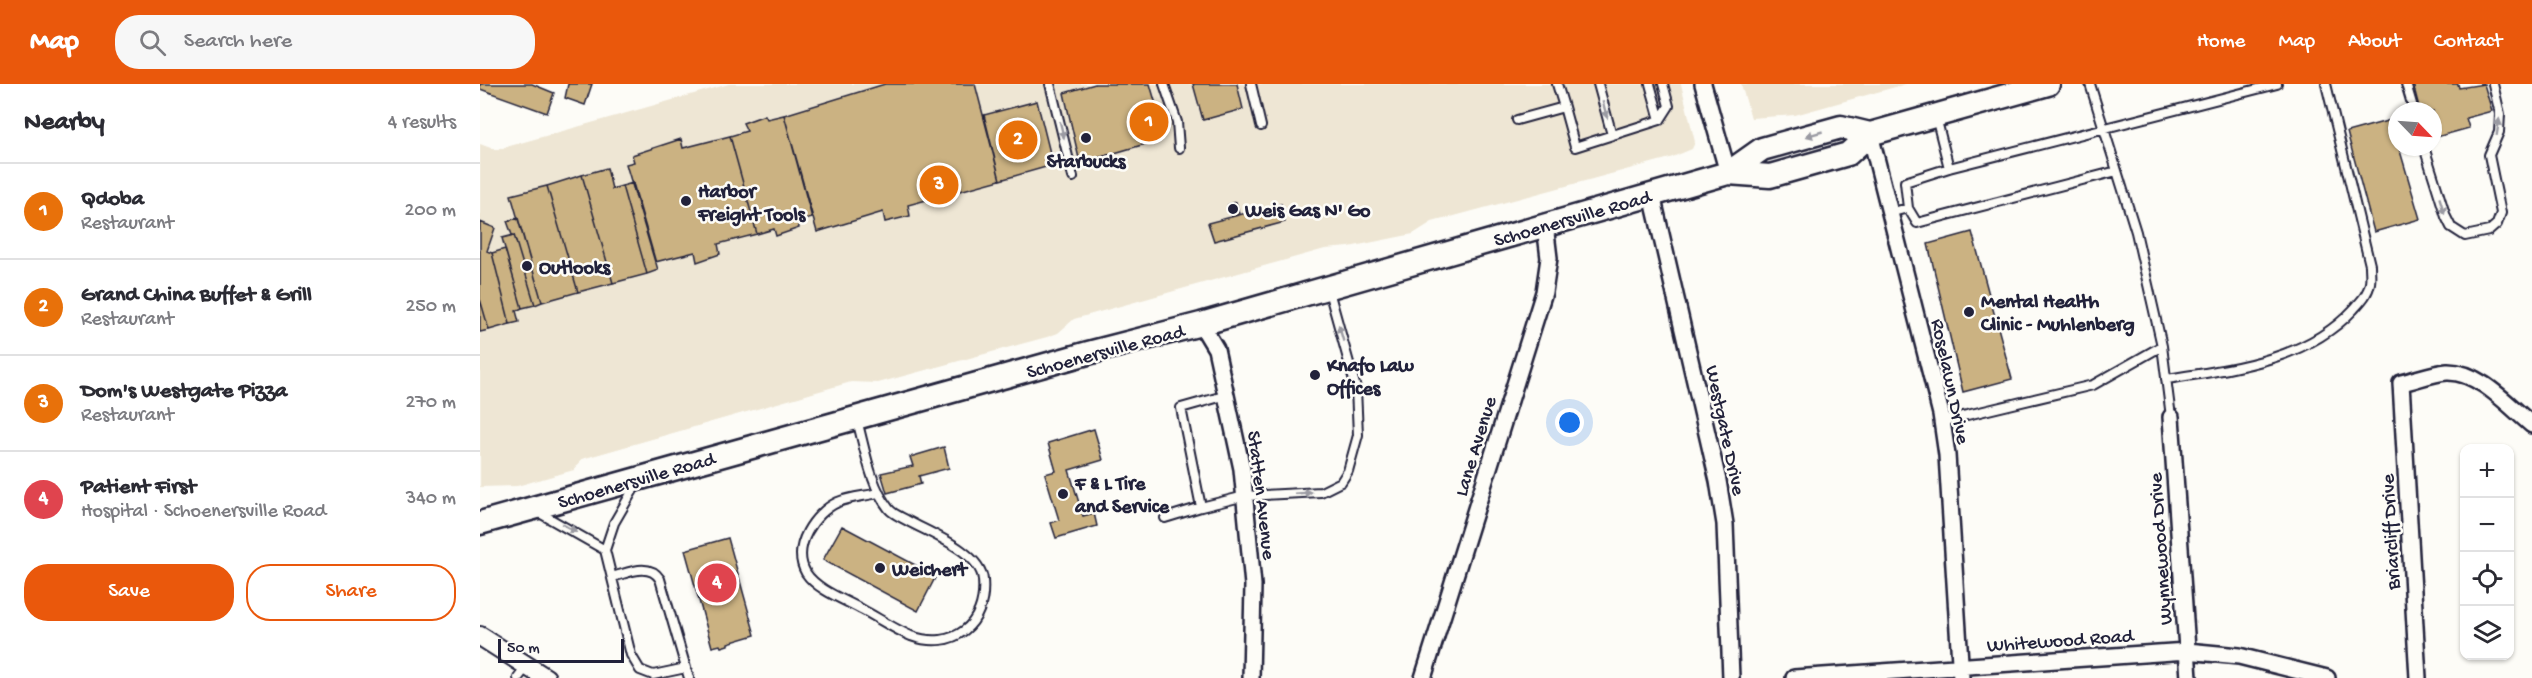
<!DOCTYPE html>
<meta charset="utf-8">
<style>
:root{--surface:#fff;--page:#f7f7f7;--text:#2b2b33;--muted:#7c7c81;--line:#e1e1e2;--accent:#ea580c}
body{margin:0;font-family:"Gochi Hand",sans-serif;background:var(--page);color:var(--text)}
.controls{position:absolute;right:18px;bottom:18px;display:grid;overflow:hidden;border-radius:12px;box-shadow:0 2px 4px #0004}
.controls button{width:54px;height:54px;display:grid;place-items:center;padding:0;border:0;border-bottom:2px solid var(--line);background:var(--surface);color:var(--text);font:30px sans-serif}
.compass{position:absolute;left:1908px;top:18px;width:54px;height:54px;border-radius:50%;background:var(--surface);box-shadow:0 2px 4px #0004;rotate:115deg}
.scale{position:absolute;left:18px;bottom:15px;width:126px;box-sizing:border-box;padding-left:6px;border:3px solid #22223b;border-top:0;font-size:16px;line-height:21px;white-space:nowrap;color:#22223b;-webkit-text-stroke:4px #fdfcf7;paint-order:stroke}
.you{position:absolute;left:1090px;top:339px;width:21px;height:21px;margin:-15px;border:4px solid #fff;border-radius:50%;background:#1a73e8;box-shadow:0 0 0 9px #1a73e833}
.badge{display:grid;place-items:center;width:39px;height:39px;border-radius:50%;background:var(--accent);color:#fff;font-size:20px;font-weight:700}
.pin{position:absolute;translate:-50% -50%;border:3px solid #fff;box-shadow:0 2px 6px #0006}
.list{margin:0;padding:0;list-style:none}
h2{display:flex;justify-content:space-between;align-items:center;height:78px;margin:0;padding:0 24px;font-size:26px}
h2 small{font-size:20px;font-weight:400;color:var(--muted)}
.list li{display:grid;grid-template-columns:39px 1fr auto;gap:18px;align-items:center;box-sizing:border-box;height:96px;padding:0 24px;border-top:2px solid var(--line)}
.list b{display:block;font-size:22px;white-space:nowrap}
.list p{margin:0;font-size:20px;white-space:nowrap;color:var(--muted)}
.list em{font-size:20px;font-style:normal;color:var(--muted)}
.actions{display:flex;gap:12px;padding:18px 24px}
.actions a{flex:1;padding:14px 0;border:2px solid var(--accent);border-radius:24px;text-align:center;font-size:21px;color:var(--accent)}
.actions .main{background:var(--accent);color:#fff}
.icon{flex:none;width:33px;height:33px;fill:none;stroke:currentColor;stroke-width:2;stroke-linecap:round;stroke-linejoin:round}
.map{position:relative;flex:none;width:2052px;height:594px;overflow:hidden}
header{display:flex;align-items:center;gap:36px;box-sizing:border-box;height:84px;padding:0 30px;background:var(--accent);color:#fff}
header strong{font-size:28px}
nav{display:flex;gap:33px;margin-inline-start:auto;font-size:21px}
.search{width:420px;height:54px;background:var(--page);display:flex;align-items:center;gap:15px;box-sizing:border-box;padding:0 21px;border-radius:24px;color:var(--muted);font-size:22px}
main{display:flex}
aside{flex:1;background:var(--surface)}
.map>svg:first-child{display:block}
.built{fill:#eee6d4}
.building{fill:#cbb282;stroke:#22223b;stroke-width:1.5}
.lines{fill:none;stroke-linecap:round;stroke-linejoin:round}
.service-casing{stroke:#22223b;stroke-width:12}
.minor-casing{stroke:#22223b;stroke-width:20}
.tertiary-casing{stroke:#22223b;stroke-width:22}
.primary-casing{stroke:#22223b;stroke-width:27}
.service{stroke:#fdfcf7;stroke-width:8}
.minor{stroke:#fdfcf7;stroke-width:15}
.tertiary{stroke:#fdfcf7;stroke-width:18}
.primary{stroke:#fdfcf7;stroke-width:22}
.oneway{fill:#9a9aa2}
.poi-dot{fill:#22223b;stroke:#fdfcf7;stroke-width:2}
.labels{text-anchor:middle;stroke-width:5;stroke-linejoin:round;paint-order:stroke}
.poi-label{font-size:20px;font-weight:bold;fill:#22223b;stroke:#fdfcf7;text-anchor:start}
.street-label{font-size:20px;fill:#22223b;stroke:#fdfcf7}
</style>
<header>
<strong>Map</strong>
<div class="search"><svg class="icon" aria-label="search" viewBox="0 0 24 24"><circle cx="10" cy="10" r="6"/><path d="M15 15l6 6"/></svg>Search here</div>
<nav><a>Home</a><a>Map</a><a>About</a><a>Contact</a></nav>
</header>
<main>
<aside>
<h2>Nearby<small>4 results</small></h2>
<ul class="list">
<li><span class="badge" style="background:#e8710a">1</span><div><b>Qdoba</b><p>Restaurant</p></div><em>200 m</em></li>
<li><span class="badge" style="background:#e8710a">2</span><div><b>Grand China Buffet &amp; Grill</b><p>Restaurant</p></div><em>250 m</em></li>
<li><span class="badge" style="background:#e8710a">3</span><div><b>Dom's Westgate Pizza</b><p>Restaurant</p></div><em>270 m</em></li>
<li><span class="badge" style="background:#e0444e">4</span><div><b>Patient First</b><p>Hospital · Schoenersville Road</p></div><em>340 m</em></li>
</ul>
<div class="actions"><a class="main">Save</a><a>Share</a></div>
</aside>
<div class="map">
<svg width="2052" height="594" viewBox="0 0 2052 594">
<rect width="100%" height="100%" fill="#fdfcf7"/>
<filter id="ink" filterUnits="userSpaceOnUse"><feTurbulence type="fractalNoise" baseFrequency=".0167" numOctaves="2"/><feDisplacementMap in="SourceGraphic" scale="12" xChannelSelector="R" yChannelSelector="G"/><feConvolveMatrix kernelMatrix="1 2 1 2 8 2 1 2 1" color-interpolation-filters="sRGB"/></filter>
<g filter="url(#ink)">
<path class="built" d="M249 0H1201L1215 58 1212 65 1190 74 952 138 933 150 869 163 845 165 594 235 578 249 567 253 398 299 371 298 102 375 94 386 37 402 0 403V60L16 66Z
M1261 0H1426L1315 31 1271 34Z"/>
<path class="building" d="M0 0H52L74 9 67 29 0 5Z
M88 0H112L105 21 85 14Z
M405 0H495L520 96 428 121 430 132 405 138 403 128 337 148 304 31Z
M615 0H670L684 48 679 56 600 79 584 9Z
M713 0H757L763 25 723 36Z
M1933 0H1978L1979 4 2004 0 2012 27 1986 34 1989 44 1953 54V27H1940Z
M557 17 573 81 520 96 504 31Z
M285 31 287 35 304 31 332 134 318 138 319 144 296 152 294 145 277 150 250 52 267 47 263 39Z
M1911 36 1940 135 1894 148 1867 48Z
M250 52 277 150 238 160 240 170 217 178 215 168 175 178 146 80 154 78 152 71 201 55 203 64Z
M127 84 132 105 142 102 167 190 133 199 102 91Z
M102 91 133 199 98 208 67 102Z
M153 99 178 186 167 190 142 102Z
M67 102 98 208 62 218 31 111Z
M756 118 759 130 752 133 748 121Z
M801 120 805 138 734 157 728 139Z
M38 134 62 218 55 221 34 151H32L27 137Z
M0 138 15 144 7 167 12 169 30 240 9 246 0 215Z
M1492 148 1532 295 1483 308 1448 160Z
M34 151 55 221 42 224 22 154Z
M25 165 42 224 36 227 39 238 30 240 12 169Z
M0 215 9 246 0 248Z
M614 345 623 376 589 386 603 432 614 429 617 442 576 454 571 439 579 436 565 390 576 387 568 359Z
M464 363 469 384 439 392 441 400 407 409 401 389 433 382 430 373Z
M362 442 456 492 438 527 343 476Z
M248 454 275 551 248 559V561L241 563 240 561 232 563 205 466Z"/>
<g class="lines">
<g class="service-casing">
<path id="service" d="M570 0 593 93
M684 0 697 38 699 64
M771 0 781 42
M1118 0 1132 51
M1170 0 1180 36
M1610 0 1656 148 1682 262 1691 333
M1926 0 1934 27
M1084 23 1095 63 1180 36 1189 22 1183 0
M1456 33 1469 84
M1037 36 1084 23 1077 0
M1944 63 1966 133 1971 143 1985 152 2009 147 2017 140 2021 129 2009 71 2019 48 2020 30 2013 0
M1428 124 1425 98 1469 84 1797 0
M1409 129 1428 124 1437 139 1637 87
M1686 295C1751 285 1826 277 1873 226 1880 218 1888 211 1890 199 1891 194 1890 187 1890 181L1846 0
M747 311 701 324 721 423 765 412 841 408 861 398 868 387 878 351 876 304 849 207
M377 336C385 365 390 401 409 425 413 430 421 433 428 437 449 449 501 468 503 496 507 541 473 567 431 552 414 545 398 534 383 526 365 516 337 506 326 489 311 463 334 429 358 418 370 413 386 412 398 409
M1462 337 1613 301 1682 262
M156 401 134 439 125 466 151 571 160 586 173 591 206 584 209 594
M58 428 125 466
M685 434 721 423
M132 493C148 489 169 478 180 495L206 584
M38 594 47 582"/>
</g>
<g class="minor-casing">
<path id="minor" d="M1223 0 1248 89
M1390 50 1461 330 1467 371 1481 594
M1172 111 1238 397 1245 440 1251 594
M721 240 736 265 762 385 773 501 771 594
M1691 333 1709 594
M943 594 1064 208 1069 174 1065 141
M1314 594 1707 567 1759 572 1847 594
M1938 594 1921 299C1936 296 1952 289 1967 288 1999 287 2029 322 2052 341"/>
</g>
<g class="tertiary-casing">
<path id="tertiary" d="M0 552 66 594"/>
</g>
<g class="primary-casing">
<path id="primary" d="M1248 89 1282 65 1361 43 1390 50
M0 439 608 269 721 240 1248 89 1290 92 1368 70 1390 50 1568 0"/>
</g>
<use href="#service" class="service"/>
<use href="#minor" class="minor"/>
<use href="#tertiary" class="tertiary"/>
<use href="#primary" class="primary"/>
</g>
<defs><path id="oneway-solid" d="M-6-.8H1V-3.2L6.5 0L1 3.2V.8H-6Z" transform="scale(1.5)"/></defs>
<g class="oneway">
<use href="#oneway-solid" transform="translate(1125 26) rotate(75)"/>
<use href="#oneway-solid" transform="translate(2018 43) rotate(-81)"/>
<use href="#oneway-solid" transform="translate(582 46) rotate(76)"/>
<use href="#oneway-solid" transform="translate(1334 50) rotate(164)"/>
<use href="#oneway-solid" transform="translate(1962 122) rotate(73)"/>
<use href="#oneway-solid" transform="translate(861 249) rotate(-106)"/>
<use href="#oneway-solid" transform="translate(823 409) rotate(-5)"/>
<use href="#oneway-solid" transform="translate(89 444) rotate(30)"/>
</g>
</g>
<g class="poi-dot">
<circle cx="606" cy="54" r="6"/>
<circle cx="206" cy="117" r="6"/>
<circle cx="753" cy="125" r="6"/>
<circle cx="47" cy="182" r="6"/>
<circle cx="1489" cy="228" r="6"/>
<circle cx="835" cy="291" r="6"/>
<circle cx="583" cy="410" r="6"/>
<circle cx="400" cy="484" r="6"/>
</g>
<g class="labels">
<g class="poi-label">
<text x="606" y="83" text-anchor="middle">Starbucks</text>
<text x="218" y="113">Harbor<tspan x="218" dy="23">Freight Tools</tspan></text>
<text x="765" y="132">Weis Gas N' Go</text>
<text x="59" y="189">Outlooks</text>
<text x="1501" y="223">Mental Health<tspan x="1501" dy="23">Clinic - Muhlenberg</tspan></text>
<text x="847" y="287">Knafo Law<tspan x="847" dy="23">Offices</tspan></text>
<text x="595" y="405">F &amp; L Tire<tspan x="595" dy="23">and Service</tspan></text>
<text x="412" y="491">Weichert</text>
</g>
<g class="street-label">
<text transform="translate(1092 133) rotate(-16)" y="7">Schoenersville Road</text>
<text transform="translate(625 266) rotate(-15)" y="7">Schoenersville Road</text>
<text transform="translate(1472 297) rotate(78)" y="7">Roselawn Drive</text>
<text transform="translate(1247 346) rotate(78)" y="7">Westgate Drive</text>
<text transform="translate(994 362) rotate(-73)" y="7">Lane Avenue</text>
<text transform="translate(156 395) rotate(-16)" y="7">Schoenersville Road</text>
<text transform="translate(783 411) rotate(83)" y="7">Statten Avenue</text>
<text transform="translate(1909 448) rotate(-93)" y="7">Briarcliff Drive</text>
<text transform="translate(1679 465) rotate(-94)" y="7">Wynnewood Drive</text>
<text transform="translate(1580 555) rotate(-4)" y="7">Whitewood Road</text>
</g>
</g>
</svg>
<div class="controls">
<button>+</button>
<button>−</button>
<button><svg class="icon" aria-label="locate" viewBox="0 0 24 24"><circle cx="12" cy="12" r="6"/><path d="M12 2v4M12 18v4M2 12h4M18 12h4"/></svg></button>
<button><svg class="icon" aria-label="layers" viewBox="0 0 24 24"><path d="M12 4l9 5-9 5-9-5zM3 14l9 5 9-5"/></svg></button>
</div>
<svg class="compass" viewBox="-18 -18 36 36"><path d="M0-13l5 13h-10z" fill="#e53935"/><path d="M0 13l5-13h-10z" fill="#7c7c81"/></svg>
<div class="scale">50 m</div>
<div class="you"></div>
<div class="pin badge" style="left:669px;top:38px;background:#e8710a">1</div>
<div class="pin badge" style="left:538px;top:56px;background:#e8710a">2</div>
<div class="pin badge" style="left:459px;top:101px;background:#e8710a">3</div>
<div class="pin badge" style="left:237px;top:499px;background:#e0444e">4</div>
</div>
</main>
